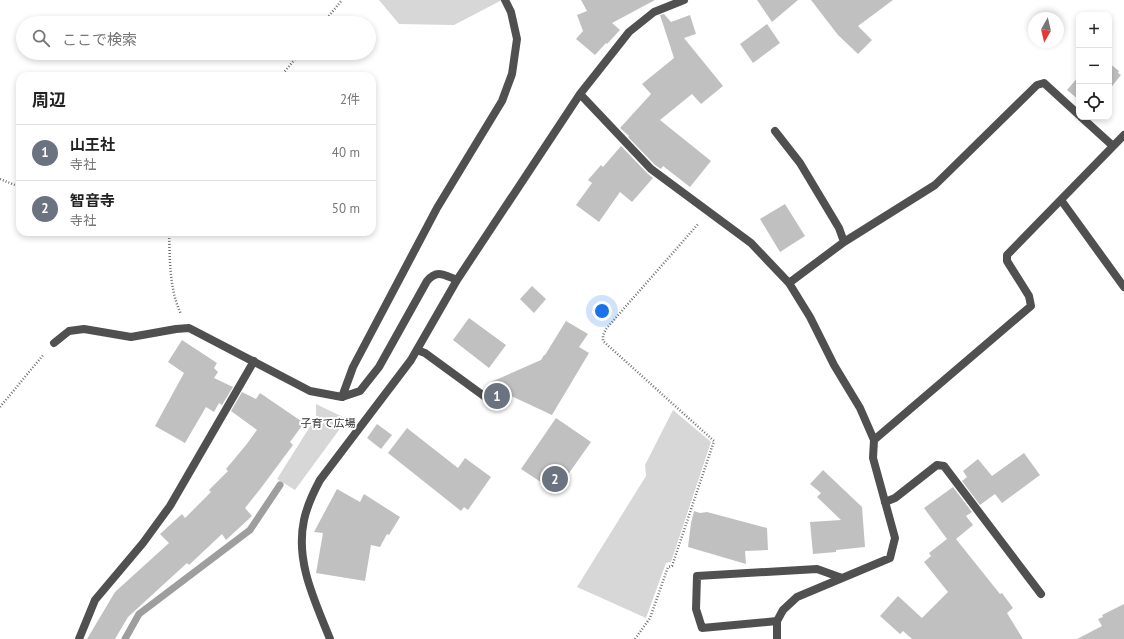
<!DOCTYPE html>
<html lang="ja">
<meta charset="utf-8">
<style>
:root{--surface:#fff;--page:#f2f2f2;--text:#222;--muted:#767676;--line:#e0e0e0;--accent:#000}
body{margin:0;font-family:"PT Sans","Noto Sans JP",sans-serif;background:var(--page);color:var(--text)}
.controls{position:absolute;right:12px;top:12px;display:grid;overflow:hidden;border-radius:8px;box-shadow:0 2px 6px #0003}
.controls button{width:36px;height:36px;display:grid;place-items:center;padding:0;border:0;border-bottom:1px solid var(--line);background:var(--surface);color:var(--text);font:20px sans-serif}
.compass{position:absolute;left:1028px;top:12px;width:36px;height:36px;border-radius:50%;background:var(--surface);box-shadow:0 2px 6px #0003;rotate:188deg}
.you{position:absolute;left:602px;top:311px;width:14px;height:14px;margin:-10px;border:3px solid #fff;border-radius:50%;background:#1a73e8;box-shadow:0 0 0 6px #1a73e833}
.badge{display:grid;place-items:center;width:26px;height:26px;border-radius:50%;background:var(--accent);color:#fff;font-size:13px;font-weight:700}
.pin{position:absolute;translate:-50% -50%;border:2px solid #fff;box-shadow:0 1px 4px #0006}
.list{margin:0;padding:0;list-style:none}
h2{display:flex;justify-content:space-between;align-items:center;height:52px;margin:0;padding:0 16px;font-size:17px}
h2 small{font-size:13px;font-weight:400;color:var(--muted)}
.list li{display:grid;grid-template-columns:26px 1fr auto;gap:12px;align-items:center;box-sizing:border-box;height:56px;padding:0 16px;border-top:1px solid var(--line)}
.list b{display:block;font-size:15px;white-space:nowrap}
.list p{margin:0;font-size:13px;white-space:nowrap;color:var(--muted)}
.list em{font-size:13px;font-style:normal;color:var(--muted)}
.icon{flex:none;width:22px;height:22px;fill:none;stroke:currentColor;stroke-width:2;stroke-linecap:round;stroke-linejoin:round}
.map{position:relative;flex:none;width:1124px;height:639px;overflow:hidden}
.search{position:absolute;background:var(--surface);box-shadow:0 2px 6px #0003;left:16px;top:16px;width:360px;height:44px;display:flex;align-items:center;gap:10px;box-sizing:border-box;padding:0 14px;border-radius:22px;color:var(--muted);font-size:15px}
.panel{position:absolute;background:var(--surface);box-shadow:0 2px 6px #0003;left:16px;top:72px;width:360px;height:164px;border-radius:12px}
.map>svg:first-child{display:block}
.green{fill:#d7d7d7}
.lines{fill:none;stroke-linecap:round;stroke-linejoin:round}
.stream{stroke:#9e9e9e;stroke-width:7}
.building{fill:#c0c0c0}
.path{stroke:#727272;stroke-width:2.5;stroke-dasharray:1 2;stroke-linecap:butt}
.lane{stroke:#505050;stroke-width:8}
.street{stroke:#505050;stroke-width:8}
.labels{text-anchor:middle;stroke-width:4;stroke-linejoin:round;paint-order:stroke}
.park-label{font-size:11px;fill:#2e2e2e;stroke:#fff}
</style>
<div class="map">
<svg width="1124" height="639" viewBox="0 0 1124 639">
<rect width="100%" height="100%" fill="#fff"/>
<path class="green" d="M379 0H502L454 25 399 24Z
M316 404 347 419 295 490 277 479 316 417Z
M673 410 711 442 671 562 666 563 646 618 577 587 646 476 645 465Z"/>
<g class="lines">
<path class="stream" d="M125 639 139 614 250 530 280 485"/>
</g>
<path class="building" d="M581 0H655L612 23 620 30 607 44 606 43 595 55 576 39 583 31 577 15 587 11Z
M757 0H798L772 22Z
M811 0H893L858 26 872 40 858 54 838 35Z
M664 14 671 22 690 15 696 34 684 38 723 86 701 104 692 94 660 120 711 161 690 187 663 166 661 169 655 165 628 137 629 136 620 128 651 94 642 84 674 58 660 15Z
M767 24 780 43 753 63 740 44Z
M1109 63 1119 71 1118 73 1121 75 1109 90Z
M1079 76V100L1067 90Z
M621 146 647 173 653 178 632 202 620 192 599 222 576 205 592 183 588 180 601 165 603 167Z
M785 204 805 236 780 252 760 219Z
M532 286 546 299 534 313 520 299Z
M469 318 506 345 489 368 453 340Z
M566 321 588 334 579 347 589 353 552 415 507 394 491 382 541 360 544 355H545Z
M182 340 217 363 214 368 218 372 214 378 233 387 222 405 219 403 214 412 206 407 185 443 155 426 184 373 168 362Z
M242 392 256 399 260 393 304 423 290 442 293 445 261 488 245 508 252 516 226 540 222 534 189 565 187 563 128 617 115 639H87L115 592 169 543 160 534 182 514 185 518 211 492 209 490 228 471 226 469 246 445 257 430 231 411Z
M556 418 591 442 567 476 564 474 553 490 521 469Z
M377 424 392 435 381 449 367 438Z
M407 428 458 468 465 458 491 477 468 510 464 507 461 511 388 453Z
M1024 453 1040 475 1002 503 995 494 980 505 962 481 967 477 963 471 978 459 992 476Z
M823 470 862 507 865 547 836 550V552L813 554 810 522 841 520 817 497 821 493 810 484Z
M953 487 972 512 966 516 973 525 956 539 1000 594 1002 593 1013 608 1007 613 1023 639H912L903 631 900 634 880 616 898 596 922 618 948 592 924 562 931 556 929 553 947 539 924 508Z
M337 489 360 502 364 494 400 517 389 535 387 534 380 547 371 545 365 581 316 573 323 533 314 532Z
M694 511 700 513 707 512 767 528 768 550 745 551 746 564 688 547 691 523Z
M1124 604V639H1077L1102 626 1098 619 1103 617 1102 615Z"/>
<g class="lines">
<path class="path" d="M323 23 342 0
M281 76 300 53
M0 179 20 187
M169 232C170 259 169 289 181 314
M0 407 44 354
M635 639 650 618 668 567 672 566 714 441 603 341V335L606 329 699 223"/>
<path class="lane" d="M417 350 425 353 488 399
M885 502 895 498 937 465 944 466 1041 594"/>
<path class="street" d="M580 94 651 169 751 243 789 283 810 317 834 365 860 408 874 440 873 458 895 538 890 558 797 597 783 610 777 621V639
M1081 117 1113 146
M775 131 800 163 839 228 844 242
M1061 200 1124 287
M789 283 844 242 935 185 1037 85 1044 83 1079 115
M54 343 69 331 84 329 131 337 176 329 189 328 310 391 342 397 360 391 379 367 427 281C437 269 444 275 457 280
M342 397 353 367 437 208 502 101 512 74 517 39 511 12 505 0
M874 440 1031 306 1029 296 1007 261V255L1124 135
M777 621 702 628 696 609 697 576 817 569 842 578
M79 639 95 600 143 543 170 506 254 361
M330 639C315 601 295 562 304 520 307 506 313 493 320 480L411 360 457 280 580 94 629 32 654 12 684 0"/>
</g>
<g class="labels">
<g class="park-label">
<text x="328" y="427">子育て広場</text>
</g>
</g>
</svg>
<div class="controls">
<button>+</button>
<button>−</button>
<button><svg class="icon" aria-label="locate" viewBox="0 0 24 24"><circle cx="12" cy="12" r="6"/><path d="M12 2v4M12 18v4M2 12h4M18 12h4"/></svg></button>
</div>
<svg class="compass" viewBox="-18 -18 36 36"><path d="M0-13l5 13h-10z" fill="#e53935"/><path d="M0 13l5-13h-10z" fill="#767676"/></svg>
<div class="you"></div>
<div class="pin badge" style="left:497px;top:396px;background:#6b7280">1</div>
<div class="pin badge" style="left:555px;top:479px;background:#6b7280">2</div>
<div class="search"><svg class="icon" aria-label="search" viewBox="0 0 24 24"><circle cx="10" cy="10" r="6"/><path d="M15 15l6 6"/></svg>ここで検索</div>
<section class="panel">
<h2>周辺<small>2件</small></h2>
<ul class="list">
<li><span class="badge" style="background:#6b7280">1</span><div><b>山王社</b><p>寺社</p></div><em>40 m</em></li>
<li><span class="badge" style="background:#6b7280">2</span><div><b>智音寺</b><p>寺社</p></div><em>50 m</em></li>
</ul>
</section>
</div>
